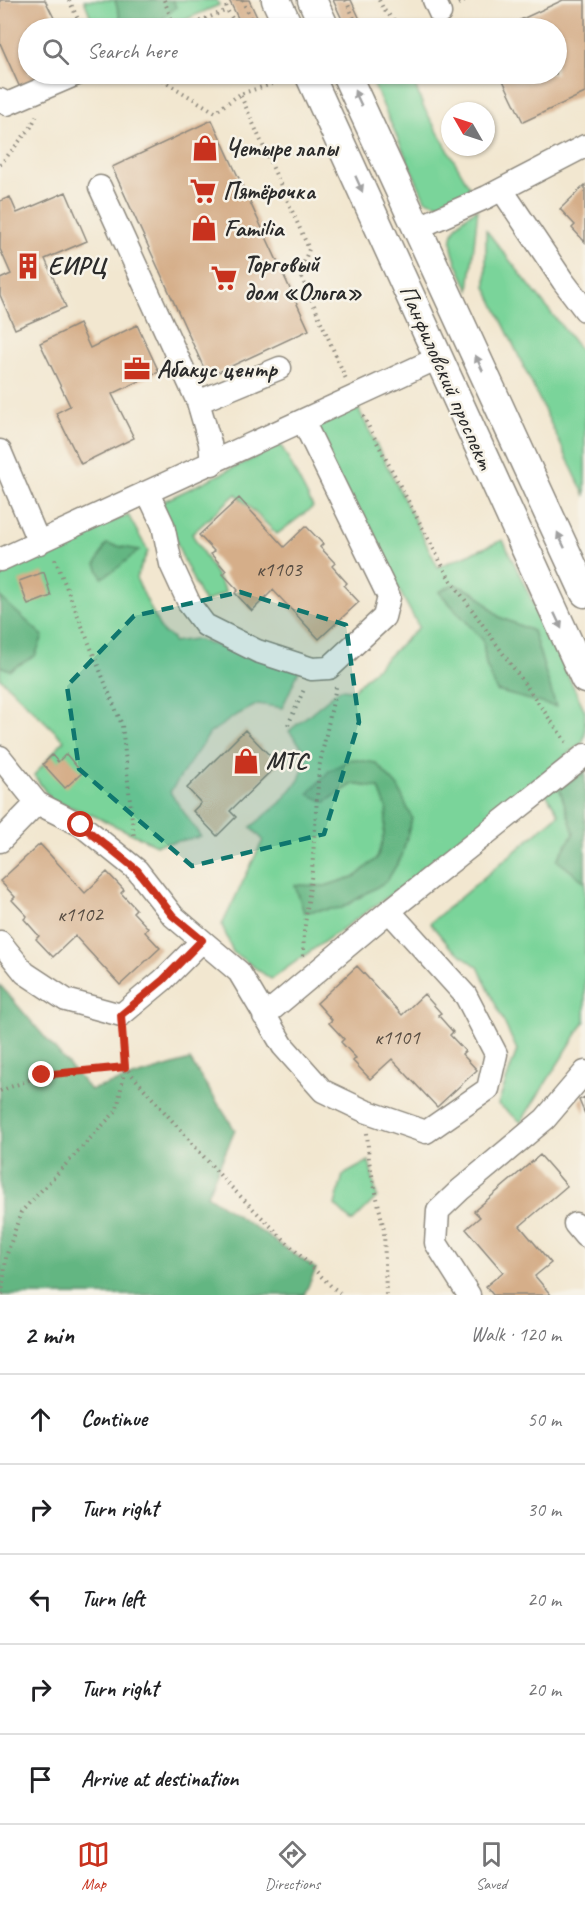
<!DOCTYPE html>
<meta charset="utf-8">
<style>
:root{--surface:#fff;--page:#f6f6f6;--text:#202124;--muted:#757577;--line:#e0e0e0;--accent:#c8321e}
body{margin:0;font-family:Caveat,sans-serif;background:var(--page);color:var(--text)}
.compass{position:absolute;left:441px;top:102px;width:54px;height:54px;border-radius:50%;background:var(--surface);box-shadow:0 2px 4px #0004;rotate:309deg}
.stop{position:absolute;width:18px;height:18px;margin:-14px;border:4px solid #c8321e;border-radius:50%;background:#fff}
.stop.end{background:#c8321e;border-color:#fff;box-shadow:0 2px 6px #0008}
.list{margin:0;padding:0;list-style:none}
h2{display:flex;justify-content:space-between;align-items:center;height:78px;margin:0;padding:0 24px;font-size:26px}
h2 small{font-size:20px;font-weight:400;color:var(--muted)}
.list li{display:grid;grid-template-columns:39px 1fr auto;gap:18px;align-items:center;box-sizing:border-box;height:90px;padding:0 24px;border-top:2px solid var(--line)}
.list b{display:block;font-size:22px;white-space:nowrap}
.list em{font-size:20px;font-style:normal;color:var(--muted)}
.icon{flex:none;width:33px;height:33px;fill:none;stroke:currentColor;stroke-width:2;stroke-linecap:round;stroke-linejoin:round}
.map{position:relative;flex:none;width:585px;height:1295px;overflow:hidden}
.search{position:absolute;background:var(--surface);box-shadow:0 2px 4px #0004;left:18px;right:18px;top:18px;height:66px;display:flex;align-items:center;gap:15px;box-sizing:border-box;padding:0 21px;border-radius:33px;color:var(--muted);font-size:22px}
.sheet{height:528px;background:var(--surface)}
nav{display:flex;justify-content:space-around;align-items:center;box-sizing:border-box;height:84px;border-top:2px solid var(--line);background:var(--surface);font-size:16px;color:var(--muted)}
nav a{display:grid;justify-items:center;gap:3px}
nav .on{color:var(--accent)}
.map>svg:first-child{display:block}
.green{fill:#7ad49a;stroke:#528062;stroke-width:1.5;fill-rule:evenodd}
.forest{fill:#63b682;stroke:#477056;stroke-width:1.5}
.building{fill:#d5ae89}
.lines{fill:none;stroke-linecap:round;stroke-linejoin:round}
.minor-casing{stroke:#8e897e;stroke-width:25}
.major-casing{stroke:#8e897e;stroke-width:31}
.path{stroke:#8e897e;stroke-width:4;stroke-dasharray:1.5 4.5;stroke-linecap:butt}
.minor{stroke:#fff;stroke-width:22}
.major{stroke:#fff;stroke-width:28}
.oneway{fill:#a0a0a0}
.route{stroke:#c8321e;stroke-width:8}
.marked{fill:#0f766e;fill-opacity:0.2;stroke:#0f766e;stroke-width:4.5;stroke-dasharray:12 8;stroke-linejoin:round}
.labels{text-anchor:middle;stroke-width:5;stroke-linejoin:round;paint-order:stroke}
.number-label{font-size:21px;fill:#564c42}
.poi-label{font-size:24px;font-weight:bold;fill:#2b2b2b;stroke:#f7f3e8;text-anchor:start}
.street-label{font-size:24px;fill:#2b2b2b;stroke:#f7f3e8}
</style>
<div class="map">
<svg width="585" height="1295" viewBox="0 0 585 1295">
<rect width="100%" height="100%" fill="#f7f3e8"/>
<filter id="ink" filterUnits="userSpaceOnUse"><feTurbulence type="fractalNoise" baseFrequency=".0167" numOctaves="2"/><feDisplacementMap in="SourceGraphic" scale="12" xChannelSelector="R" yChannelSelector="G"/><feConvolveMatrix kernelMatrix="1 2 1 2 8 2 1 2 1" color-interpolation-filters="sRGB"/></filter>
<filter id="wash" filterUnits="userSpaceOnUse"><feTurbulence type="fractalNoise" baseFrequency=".008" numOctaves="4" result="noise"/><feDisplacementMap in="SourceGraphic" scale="24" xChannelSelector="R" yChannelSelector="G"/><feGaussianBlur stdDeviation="1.35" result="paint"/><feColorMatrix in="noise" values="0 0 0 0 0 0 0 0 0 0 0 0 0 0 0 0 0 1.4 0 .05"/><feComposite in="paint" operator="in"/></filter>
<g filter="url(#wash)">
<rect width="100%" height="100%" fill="#f2e7d0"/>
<path class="green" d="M84 0H115L122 23 175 7 173 0H217L219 5 166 28H95Z
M369 74H411L423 106 474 195 449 207 425 200Z
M478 209 469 290C454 256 435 231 478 209Z
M486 230 585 356V496L486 287Z
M357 406 438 567 503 540 585 711V732L583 742 416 877 271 979 233 952 222 925 263 840 251 827 280 803 299 780 308 755 289 731 340 689 353 690 419 627 312 430ZM454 584 477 594 499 617 533 631 555 706 528 699 486 665 483 640 439 592ZM376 763 402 856 304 912 295 885 325 886 356 876 377 858 383 840 387 809 379 788 353 784 325 802Z
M281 445 313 507 277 534 236 494 192 534 226 592 204 603 181 554 162 502Z
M128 515 148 551 136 578 162 632 173 638V642L195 639 299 671 282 708 258 704 235 716 210 733 170 792 201 837 156 845 90 814 51 800 34 775 64 740 0 678V666L10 670 6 603 0 597V570Z
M585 759V773L559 787 574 833 557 860 585 882V1021L521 1122 498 1104 517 1050 478 967 449 946 430 923 559 814 543 789Z
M369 1161 377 1197 352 1222 335 1205 343 1175Z"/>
<path class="forest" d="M115 0H173L176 7 161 20 122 23Z
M106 544 139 550 120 566 102 578 96 564Z
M454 584 477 594 499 617 533 631 556 707 497 691 486 665 483 640 439 592Z
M0 597 43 636 35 656 10 670 0 666Z
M351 759 376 763 398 787 412 818 402 856 387 881 342 908 304 912 295 885 325 886 356 876 377 858 383 840 387 810 379 788 353 784 325 802 308 794 329 771Z
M585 773V882L557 860 574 833 559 787Z
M0 985 90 1090 190 1060 235 1130 207 1195 316 1269 304 1295H0Z"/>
<g id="blocks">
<path class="building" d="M0 0H45L59 28H28V74H56L21 90 0 43Z
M229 0H249L262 28H243Z
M333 0H351L364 28H346Z
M563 0H585V93L523 122 500 74H556V28H503Z
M212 120 309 330 208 377 112 167Z
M585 185V242L572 228 575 225 560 209Z
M66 192 87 241 45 259 66 307 15 329 0 295V279L11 274 0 249V201L10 197 17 213Z
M79 324 90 348 137 325 159 372 112 394 134 438 81 464 56 413 70 406 40 343Z
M239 498 284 547 306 526 323 544 320 547 335 563 332 566 347 583 344 586 359 602 319 639 273 590 252 611 235 593 238 590 223 574 226 571 211 554 214 551 199 535Z
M44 572 51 596 28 605 19 581Z
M245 730 278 764 230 811 236 817 217 836 193 811 201 803 187 788Z
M66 754 82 773 65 788 43 764 52 755 58 762Z
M40 844 85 893 107 872 124 890 121 893 136 909 133 912 148 928 145 932 160 948 120 985 75 936 53 957 36 939 39 936 24 919 27 916 12 900 15 897 0 881Z
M357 966 402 1015 424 994 441 1013 438 1015 453 1032 450 1035 465 1051 462 1054 477 1070 437 1107 392 1059 370 1079 353 1061 356 1058 341 1042 344 1039 329 1023 332 1020 317 1003Z
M585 1097V1114L579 1100Z
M540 1155 567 1186 520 1226 551 1263 535 1276 551 1295H493L486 1286 503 1272 466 1229 480 1217 474 1211Z"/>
</g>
</g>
<g filter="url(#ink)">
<use href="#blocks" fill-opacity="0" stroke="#8e897e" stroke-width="1.5"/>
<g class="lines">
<g class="minor-casing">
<path id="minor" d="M434 0 440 13
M0 100 7 104 77 74
M100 187 198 402 210 443 212 464
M502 190 563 281 585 310
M417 228 487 197 585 146
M198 402 280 368
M0 451 39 543
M148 493 163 525 171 564 190 605 205 625 257 651 312 669 329 668 384 617 389 597 303 421
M0 560 438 358
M0 757 37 803 81 825 137 870 173 916 239 972 283 1046 323 1091 365 1111 426 1132 488 1089 496 1054 466 996 389 911
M0 841 37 803
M0 942 25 973 66 1000 121 1015 163 980 202 941
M264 1016 389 911 585 755
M575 1224 585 1236
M469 1295 436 1243 438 1211 460 1190 545 1119 585 1072"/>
</g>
<g class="major-casing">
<path id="major" d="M276 0 289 28
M312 0 325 28
M309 74 585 679
M346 74 585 593"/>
</g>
<path class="path" d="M69 0 82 28
M164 0 175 28
M225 0 227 10 238 28
M242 0 256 28
M346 0 357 25 352 27 351 23
M379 0 384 10 402 28
M458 4 467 0
M183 28 227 10
M406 28 421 21
M152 74 215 112 240 94
M271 74 278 82
M278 82 240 94 309 249 300 273 346 379
M0 165 31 127 37 115
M363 416 448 576 566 742
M55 559 122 725 134 838
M288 725 305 687
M303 956 304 932 312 871 319 768 336 687
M122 1036 125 1067 226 1182 331 1286 343 1295
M0 1091 42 1075 125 1067 117 1110 21 1212 6 1257 2 1295
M367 1133 369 1161 384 1230 386 1295"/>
<use href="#minor" class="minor"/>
<use href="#major" class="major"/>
</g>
<defs><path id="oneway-solid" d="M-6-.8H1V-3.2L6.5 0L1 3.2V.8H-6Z" transform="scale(1.5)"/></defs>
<g class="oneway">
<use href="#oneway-solid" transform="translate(358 98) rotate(-115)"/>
<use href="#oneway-solid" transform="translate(359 184) rotate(66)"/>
<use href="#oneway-solid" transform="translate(479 363) rotate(-115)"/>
<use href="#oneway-solid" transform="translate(561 540) rotate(-115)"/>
<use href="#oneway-solid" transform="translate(558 621) rotate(65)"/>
</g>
</g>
<g class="lines" filter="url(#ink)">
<path class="route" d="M42 1075 125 1067 121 1015 163 980 202 940 173 916 137 870 81 825"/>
</g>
<path class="marked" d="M240 592 346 625 359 722 324 834 192 866 79 769 67 686 134 616Z"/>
<defs>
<g id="shop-bare" transform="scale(2.07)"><path d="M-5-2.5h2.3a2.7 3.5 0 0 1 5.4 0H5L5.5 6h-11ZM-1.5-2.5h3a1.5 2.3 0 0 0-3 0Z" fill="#c8321e" stroke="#f7f3e8" stroke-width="2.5" paint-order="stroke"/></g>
<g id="supermarket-bare" transform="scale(2.07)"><path d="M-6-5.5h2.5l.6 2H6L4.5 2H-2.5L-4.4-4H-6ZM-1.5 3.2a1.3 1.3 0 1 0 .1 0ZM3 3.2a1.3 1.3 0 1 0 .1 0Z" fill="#c8321e" stroke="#f7f3e8" stroke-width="2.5" paint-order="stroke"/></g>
<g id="building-bare" transform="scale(2.07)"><path d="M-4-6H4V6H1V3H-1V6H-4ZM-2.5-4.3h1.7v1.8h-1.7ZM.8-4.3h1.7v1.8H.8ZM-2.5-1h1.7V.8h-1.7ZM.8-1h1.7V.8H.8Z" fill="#c8321e" stroke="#f7f3e8" stroke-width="2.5" paint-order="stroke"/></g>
<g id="office-bare" transform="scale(2.07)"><path d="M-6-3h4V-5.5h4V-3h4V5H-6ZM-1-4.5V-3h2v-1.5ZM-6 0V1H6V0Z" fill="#c8321e" stroke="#f7f3e8" stroke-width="2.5" paint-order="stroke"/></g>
</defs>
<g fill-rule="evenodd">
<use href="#shop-bare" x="205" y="148"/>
<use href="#supermarket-bare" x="203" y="191"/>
<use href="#shop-bare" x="204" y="228"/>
<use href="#building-bare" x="28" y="266"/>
<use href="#supermarket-bare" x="224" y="278"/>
<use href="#office-bare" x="137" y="369"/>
<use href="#shop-bare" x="246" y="761"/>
</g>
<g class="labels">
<g class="number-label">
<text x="279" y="576">к1103</text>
<text x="80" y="921">к1102</text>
<text x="397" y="1044">к1101</text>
</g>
<g class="poi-label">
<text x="225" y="156">Четыре лапы</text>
<text x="223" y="199">Пятёрочка</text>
<text x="224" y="236">Familia</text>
<text x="244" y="272">Торговый<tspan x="244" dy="28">дом «Ольга»</tspan></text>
<text x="48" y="274">ЕИРЦ</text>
<text x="157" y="377">Абакус центр</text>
<text x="266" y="769">МТС</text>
</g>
<g class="street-label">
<text transform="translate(447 377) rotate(66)" y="8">Панфиловский проспект</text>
</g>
</g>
</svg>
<svg class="compass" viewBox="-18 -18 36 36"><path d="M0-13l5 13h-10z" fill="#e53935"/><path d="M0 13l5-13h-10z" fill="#757577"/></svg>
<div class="stop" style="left:81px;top:825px"></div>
<div class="stop end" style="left:42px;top:1075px"></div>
<div class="search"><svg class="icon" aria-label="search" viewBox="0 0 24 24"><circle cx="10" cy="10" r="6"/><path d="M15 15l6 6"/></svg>Search here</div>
</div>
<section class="sheet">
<h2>2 min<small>Walk · 120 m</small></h2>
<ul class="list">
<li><svg class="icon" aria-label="ahead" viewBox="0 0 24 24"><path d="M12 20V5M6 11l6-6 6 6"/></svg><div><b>Continue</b></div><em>50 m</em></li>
<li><svg class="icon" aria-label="right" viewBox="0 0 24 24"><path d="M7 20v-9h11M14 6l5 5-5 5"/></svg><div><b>Turn right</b></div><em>30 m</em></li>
<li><svg class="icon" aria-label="left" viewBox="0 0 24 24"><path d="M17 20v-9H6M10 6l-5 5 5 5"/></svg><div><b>Turn left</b></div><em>20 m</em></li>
<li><svg class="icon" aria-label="right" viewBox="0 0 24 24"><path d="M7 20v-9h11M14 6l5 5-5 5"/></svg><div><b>Turn right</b></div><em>20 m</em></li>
<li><svg class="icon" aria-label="arrive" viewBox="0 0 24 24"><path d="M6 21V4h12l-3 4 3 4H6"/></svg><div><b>Arrive at destination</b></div></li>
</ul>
</section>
<nav>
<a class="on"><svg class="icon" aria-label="map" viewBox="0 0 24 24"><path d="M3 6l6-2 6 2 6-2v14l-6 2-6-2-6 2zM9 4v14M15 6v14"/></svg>Map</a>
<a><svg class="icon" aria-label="directions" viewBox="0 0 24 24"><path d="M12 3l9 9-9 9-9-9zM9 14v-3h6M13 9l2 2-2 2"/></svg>Directions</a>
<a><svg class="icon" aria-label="saved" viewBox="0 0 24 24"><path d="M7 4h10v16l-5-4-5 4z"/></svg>Saved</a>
</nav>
